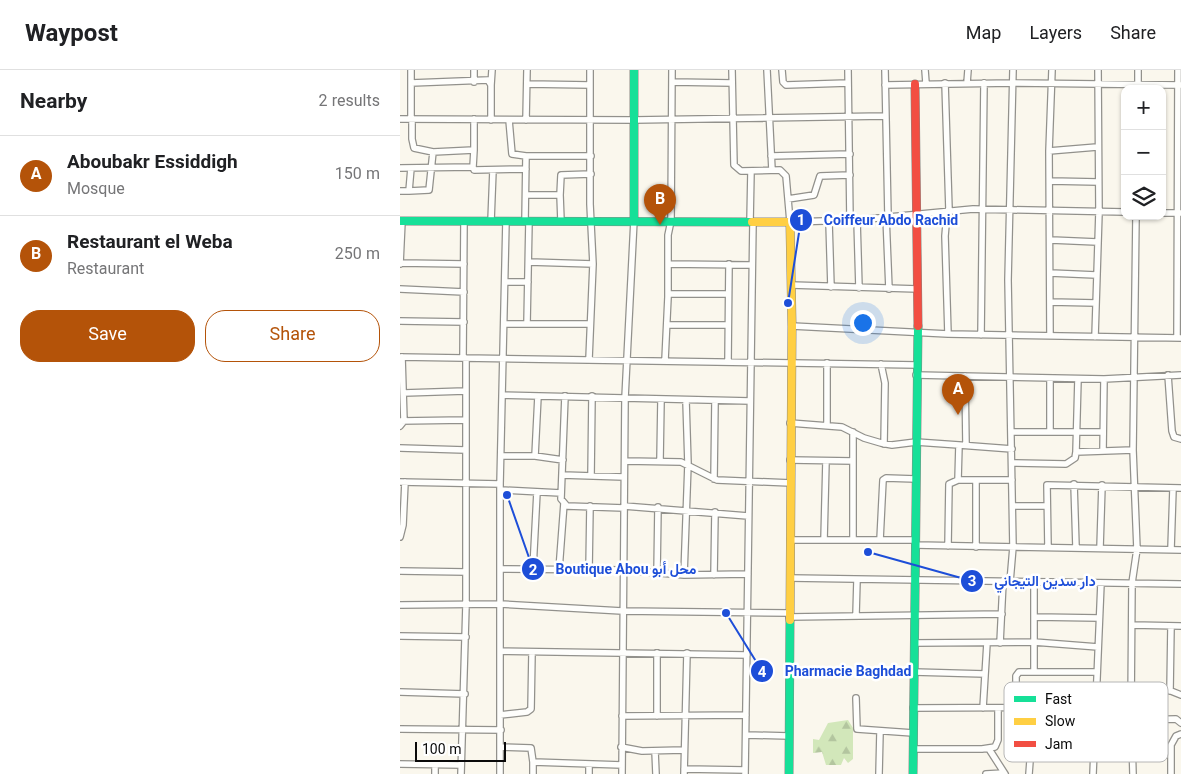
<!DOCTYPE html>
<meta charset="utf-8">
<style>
:root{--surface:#fff;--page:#f6f6f6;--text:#202124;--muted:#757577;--line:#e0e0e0;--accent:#b45309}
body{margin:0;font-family:Georgia,Vazirmatn,serif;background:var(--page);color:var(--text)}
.controls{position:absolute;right:15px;top:15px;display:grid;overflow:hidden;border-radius:10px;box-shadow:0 1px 4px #0004}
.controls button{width:45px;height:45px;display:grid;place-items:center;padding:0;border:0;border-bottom:1px solid var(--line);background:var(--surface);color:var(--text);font:25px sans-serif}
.scale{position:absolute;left:15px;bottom:12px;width:91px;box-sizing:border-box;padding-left:5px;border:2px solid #0a0a0a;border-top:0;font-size:14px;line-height:18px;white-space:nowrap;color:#0a0a0a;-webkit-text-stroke:4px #fff;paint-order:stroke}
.you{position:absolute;left:462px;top:252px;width:18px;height:18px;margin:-12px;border:4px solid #fff;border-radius:50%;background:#1a73e8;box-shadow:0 0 0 8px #1a73e833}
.badge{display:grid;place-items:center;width:32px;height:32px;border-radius:50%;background:var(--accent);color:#fff;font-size:16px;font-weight:700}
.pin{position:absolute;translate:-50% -41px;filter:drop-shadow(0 1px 2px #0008)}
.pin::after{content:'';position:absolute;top:26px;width:18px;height:15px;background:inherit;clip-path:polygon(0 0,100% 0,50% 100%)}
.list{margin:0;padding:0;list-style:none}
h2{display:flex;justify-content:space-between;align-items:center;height:65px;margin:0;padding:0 20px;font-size:21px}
h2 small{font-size:16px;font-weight:400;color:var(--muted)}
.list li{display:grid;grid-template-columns:32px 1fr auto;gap:15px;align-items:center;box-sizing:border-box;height:80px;padding:0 20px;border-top:1px solid var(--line)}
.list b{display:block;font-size:19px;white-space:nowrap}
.list p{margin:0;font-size:16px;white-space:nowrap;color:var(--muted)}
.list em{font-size:16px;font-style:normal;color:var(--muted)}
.actions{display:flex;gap:10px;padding:15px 20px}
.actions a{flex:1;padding:11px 0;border:1px solid var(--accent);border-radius:20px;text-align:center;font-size:18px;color:var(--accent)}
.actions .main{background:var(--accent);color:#fff}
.icon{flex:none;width:28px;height:28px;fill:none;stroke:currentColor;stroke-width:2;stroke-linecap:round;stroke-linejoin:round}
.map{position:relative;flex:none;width:781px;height:704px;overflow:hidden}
header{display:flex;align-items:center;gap:30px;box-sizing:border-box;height:70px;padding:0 25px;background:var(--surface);border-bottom:1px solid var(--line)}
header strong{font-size:24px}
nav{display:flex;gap:28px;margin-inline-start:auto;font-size:18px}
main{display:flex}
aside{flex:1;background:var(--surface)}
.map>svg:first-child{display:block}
.forest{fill:url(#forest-firs)}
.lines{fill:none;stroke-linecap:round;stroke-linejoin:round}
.street-casing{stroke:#92918c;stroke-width:8}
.fast-casing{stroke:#898783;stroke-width:9}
.slow-casing{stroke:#898783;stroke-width:9}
.jam-casing{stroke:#898783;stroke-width:9}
.street{stroke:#fefefc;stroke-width:5.5}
.fast{stroke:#16e098;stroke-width:8}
.slow{stroke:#ffcf43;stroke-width:8}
.jam{stroke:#f24e42;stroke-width:8}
.key{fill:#fff;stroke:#b6b6b6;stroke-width:1}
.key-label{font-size:14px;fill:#0a0a0a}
.leader{fill:none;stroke:#1d4ed8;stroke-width:2}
.callout-dot{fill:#1d4ed8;stroke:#fff;stroke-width:2}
.mark-label{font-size:15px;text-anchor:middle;font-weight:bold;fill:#fff}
.callout-label{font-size:14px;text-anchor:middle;font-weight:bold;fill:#1d4ed8;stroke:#fff;stroke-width:5;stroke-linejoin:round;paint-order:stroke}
</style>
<header>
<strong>Waypost</strong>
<nav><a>Map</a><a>Layers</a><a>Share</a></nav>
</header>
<main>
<aside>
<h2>Nearby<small>2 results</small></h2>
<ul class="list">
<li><span class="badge">A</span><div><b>Aboubakr Essiddigh</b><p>Mosque</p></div><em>150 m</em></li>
<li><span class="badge">B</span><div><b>Restaurant el Weba</b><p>Restaurant</p></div><em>250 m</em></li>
</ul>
<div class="actions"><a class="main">Save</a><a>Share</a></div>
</aside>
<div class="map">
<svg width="781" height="704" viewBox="0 0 781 704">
<defs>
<pattern id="forest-firs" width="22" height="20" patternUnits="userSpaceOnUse" patternTransform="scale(1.25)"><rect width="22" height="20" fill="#d2e7ba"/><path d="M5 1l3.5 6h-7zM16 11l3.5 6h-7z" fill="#b3c59f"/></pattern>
</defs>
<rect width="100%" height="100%" fill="#faf7ed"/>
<path class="forest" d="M448 650 453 658V689L448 693 444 688 441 695H426L422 682 413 683V669L419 670 428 653Z"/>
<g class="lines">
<g class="street-casing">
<path id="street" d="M332 0 334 95 341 101 380 100 386 106 390 152 457 150 573 139 725 142
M367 0 372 100
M382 0 383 12 386 15 448 13
M448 0 450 150
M485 0 488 146
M525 0 526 13
M74 12V0
M272 12 332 13
M11 13 88 10 91 15V50
M545 13 549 140
M567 13 568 0
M127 14 190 15
M91 15 92 0
M485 15 613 13 781 15
M738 17V0
M0 49 234 50 485 46
M11 49V0
M12 49V69L14 78 33 82 74 80V49
M109 50 112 84 126 86 125 151
M126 50 127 0
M649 81 697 77
M126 86H191
M371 86 450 84
M73 97 74 80
M0 98 73 97 74 100 126 99
M11 98 9 121 29 120 33 82
M650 111 698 112
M0 121H9
M126 125H160L161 105 191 104
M160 125 161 151
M388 129 414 125 420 106 450 105
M547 143 545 166 548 264
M762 143H781
M486 146 489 219
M457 150 459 218
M91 151 93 100
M350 152 351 101
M429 152 431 217
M651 170 697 172
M129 192 193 194
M0 193 64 194
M0 194 2 151
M268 194 351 195
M650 203 696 205
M105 212H128
M391 215 518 219
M0 219 64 222
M268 224H328
M650 232 696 233
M0 251 64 252
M104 254H190
M127 254 129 151
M267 255H327
M392 256 548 264 781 268
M581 265 584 13
M650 266 649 81 652 0
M695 267 699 142 698 0
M777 268 778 0
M0 287 517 295
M63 288 64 151
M189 289 193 194 190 134V0
M265 290 268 227V165L271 151 272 0
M328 291 329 194
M481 294 485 313 484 374
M516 305 704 309 781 305
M768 305 772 361 774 367 781 369
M565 306 566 375
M650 308V361
M4 323 65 321
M102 325 350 331
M165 326 161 429 167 436 224 438
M0 351 66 350
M390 353 442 357 464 368 481 373 492 375 516 372 559 375
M427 355V293
M0 356 4 351 2 287
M611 362H703
M0 378 65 380
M703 381 704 309
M676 382 678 309
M101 386H135L163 390
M135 386 138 326
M260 390 261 330
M390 390 453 391
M225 391 281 392 317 410 391 413
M612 393 666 394 675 388 676 382 733 380
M162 405 224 407
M191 406 192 326
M314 409 315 331
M558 410 559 375 612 379
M0 412 100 414
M674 414 676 477
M101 420 161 423
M224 436 348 446
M613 436H647
M0 467 3 455 5 412
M390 470H515
M424 470 426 391
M453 470V362
M480 470 483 410 486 408 516 409
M515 475 781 480
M548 476 549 414 558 410H612
M576 477V410
M648 477 647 415 781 418
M700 478 702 415
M771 479 773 419
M100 499 223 500 284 505 348 504
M133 499 137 422
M159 500 164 433
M189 500 190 436
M0 501 66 502
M257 504 258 437
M284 505 288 394 286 331
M314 505 315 442
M390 508 781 514
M610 512 613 477 608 210 613 0
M0 535 100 534 222 541 389 543
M456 545 457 510
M389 547 602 544
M635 547 699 548
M732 555 781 556
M0 566 66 567
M514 573 634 572 698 577
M600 573 603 512
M100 581 347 585
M514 602 585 604
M634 602V512
M731 619H766L781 625
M770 621 771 556
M0 622 65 624
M456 628 457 659 513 663
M513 638 731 637
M583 638 587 573
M616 638V606L619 602H697
M100 645 127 642 131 639 132 583
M222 646 346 645
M257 646V583
M733 650 776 649 781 653
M0 659 101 660
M347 665 389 666
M632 675 694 676
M101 677 131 678 133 692 222 695
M221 677 242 681 284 680
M513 679H582L595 677 598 670V638
M589 679 605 704
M255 681 256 704
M0 694 61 695
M189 695V704
M284 699 345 700
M35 704V694
M61 704 66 535V288
M100 704V414L106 151
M133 704V692
M222 704 225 328 234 150
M284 704 287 583
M345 704 353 152
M479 704 480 662
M586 704 604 703
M629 704 634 638
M693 704 701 513
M733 704 731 637 732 513 737 479 733 380 736 146
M771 704V675L776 666 781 664"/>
</g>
<g class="fast-casing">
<path id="fast" d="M234 0V150
M0 151 352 152
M389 704 390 550
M513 704 518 256"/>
</g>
<g class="slow-casing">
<path id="slow" d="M352 152H390L392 256 390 550"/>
</g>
<g class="jam-casing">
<path id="jam" d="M515 14 518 256"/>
</g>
<use href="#street" class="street"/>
<use href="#fast" class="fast"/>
<use href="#slow" class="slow"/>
<use href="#jam" class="jam"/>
</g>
<rect x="604" y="612" width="164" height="80" rx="8" class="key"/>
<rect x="614" y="626" width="22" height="6" fill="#16e098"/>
<rect x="614" y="648" width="22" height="7" fill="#ffcf43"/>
<rect x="614" y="671" width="22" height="6" fill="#f24e42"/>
<g class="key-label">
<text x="645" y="634">Fast</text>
<text x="645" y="656">Slow</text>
<text x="645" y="679">Jam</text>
</g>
<path class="leader" d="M388 233L401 150M107 425L133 499M468 482L572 511M326 543L362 601"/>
<g class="callout-dot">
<circle cx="388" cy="233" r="5"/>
<circle cx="107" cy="425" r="5"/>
<circle cx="468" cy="482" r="5"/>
<circle cx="326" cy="543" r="5"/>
<circle cx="401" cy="150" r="12"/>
<circle cx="133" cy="499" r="12"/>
<circle cx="572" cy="511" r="12"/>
<circle cx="362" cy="601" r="12"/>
</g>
<g class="mark-label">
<text x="401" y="155">1</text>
<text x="133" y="505">2</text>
<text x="572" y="516">3</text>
<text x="362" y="607">4</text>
</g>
<g class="callout-label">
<text x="491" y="155">Coiffeur Abdo Rachid</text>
<text x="226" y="504">Boutique Abou محل أبو</text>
<text x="645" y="516">دار سدين التيجاني</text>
<text x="448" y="606">Pharmacie Baghdad</text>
</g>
</svg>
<div class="controls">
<button>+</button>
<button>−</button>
<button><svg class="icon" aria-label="layers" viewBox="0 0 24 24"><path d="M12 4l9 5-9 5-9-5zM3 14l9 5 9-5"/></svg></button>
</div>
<div class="scale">100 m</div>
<div class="you"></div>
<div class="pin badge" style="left:558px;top:345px">A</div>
<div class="pin badge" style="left:260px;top:155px">B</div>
</div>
</main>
